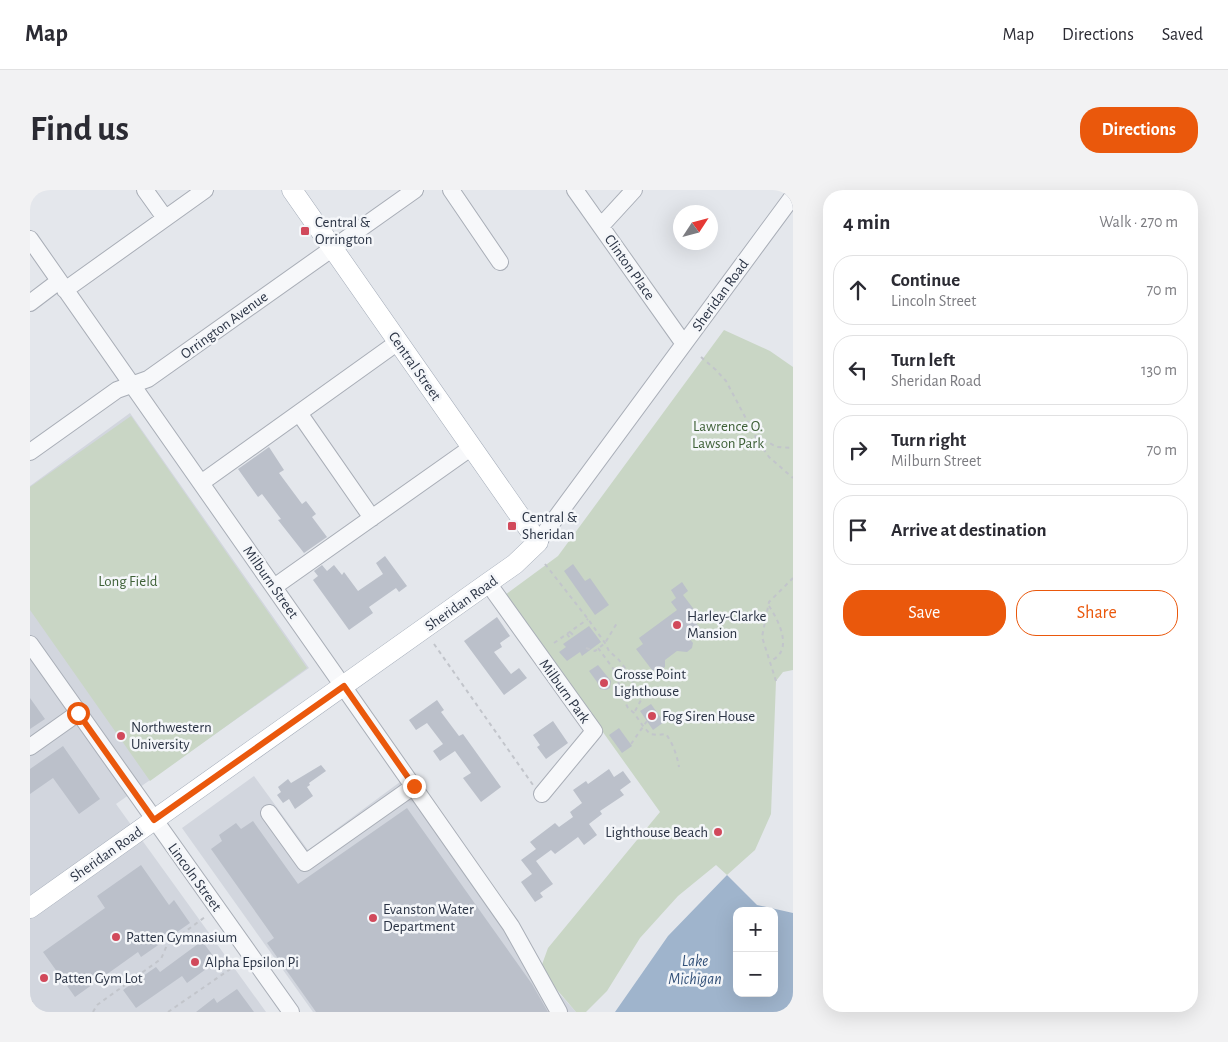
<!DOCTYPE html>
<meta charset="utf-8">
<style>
:root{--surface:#fff;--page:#f2f2f3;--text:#2b2b33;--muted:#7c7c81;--line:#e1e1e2;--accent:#ea580c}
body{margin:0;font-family:"Alegreya Sans",sans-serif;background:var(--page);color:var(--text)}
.controls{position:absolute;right:15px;bottom:15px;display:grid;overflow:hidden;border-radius:10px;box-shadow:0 5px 20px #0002}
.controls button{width:45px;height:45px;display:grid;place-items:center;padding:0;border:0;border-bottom:1px solid var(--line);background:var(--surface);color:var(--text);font:25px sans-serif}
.compass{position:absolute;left:643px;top:15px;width:45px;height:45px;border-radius:50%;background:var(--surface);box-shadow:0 5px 20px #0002;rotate:54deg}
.stop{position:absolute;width:15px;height:15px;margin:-11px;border:4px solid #ea580c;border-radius:50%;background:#fff}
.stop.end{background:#ea580c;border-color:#fff;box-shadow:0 1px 5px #0008}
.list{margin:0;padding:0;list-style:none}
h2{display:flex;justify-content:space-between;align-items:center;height:65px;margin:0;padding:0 20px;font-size:21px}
h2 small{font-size:16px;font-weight:400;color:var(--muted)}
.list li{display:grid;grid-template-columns:32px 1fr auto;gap:15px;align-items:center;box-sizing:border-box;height:70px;margin:0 10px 10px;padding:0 10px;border:1px solid var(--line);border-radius:20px}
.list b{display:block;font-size:19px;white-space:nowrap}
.list p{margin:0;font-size:16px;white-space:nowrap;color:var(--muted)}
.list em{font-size:16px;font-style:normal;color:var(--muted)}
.actions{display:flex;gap:10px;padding:15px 20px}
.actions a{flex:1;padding:11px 0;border:1px solid var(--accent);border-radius:20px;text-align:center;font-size:18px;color:var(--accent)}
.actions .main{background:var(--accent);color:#fff}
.icon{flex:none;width:28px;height:28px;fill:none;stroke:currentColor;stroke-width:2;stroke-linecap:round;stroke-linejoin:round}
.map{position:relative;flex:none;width:763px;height:822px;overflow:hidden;border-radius:20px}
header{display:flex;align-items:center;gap:30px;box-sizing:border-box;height:70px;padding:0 25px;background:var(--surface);border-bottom:1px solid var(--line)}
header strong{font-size:24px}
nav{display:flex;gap:28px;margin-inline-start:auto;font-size:18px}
.intro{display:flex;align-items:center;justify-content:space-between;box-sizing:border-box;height:120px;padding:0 30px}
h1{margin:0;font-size:35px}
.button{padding:12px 22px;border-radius:20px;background:var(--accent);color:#fff;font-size:18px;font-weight:700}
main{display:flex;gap:30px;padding:0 30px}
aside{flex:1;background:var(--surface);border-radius:20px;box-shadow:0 5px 20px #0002}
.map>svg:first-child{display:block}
.built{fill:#d2d6de}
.green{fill:#c9d6c5}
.water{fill:#9fb4cc;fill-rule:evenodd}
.building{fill:#bbc0ca}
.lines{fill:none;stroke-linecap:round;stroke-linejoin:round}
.minor-casing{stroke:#a9aeb7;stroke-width:18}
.major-casing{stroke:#a3abb8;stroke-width:21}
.path{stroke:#c2c5cb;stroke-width:2;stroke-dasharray:4 4;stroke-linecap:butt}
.minor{stroke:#f7f8fa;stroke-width:16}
.major{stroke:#fff;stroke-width:20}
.route{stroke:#ea580c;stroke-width:6}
.poi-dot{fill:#d1495b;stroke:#f4f6f9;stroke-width:2}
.labels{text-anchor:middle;stroke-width:5;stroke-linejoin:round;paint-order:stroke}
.poi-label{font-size:15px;fill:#2b3445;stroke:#f4f6f9;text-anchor:start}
.street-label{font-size:15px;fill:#2b3445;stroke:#f4f6f9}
.park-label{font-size:15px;fill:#3f6138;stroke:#f4f6f9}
.water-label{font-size:16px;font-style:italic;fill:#34527a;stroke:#f4f6f9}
</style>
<header>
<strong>Map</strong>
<nav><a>Map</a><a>Directions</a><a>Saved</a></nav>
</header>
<div class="intro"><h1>Find us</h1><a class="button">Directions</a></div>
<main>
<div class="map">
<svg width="763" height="822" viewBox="0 0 763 822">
<rect width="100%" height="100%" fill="#e4e7ec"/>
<path class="built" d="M100 223 279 478 86 614 236 822H0V296Z
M224 586 278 660 370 592 481 750 546 822H283L152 638Z"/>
<path class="green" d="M694 140 740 161 763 177V480L753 482 746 491 741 624 725 660 697 685 686 675 648 706 610 748 577 801 556 822H546L510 780 518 758 630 622 475 405 528 366Z
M101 226 277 478 120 591 0 420V297Z"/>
<path class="water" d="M697 685 727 715 763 723V822H585L638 746ZM707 721H744V803H707Z"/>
<path class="building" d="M239 257 254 280 249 283 272 314 276 311 286 324 282 327 297 347 274 363 248 330 251 329 232 304 228 307 208 279Z
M355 366 377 396 369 402 366 398 339 417 343 423 319 440 283 390 288 386 284 381 292 375 297 381 304 375 312 385 314 382 328 401 353 384 346 373Z
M543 374 555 391 560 388 579 415 565 425 534 381Z
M652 392 658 401 653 405 669 426 664 430 671 440 659 448 663 453 662 458 657 462 647 461 635 470V477L628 481 622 480 606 459 613 454 609 448 647 420 641 412 646 408 641 400Z
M467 427 480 446 470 453 472 457 464 462 481 484 489 478 497 488 474 505 434 451Z
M559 436 571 452 552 466 550 462 537 471 529 462 536 457 533 454Z
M568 475 581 491 580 498 576 500 570 499 567 492 559 481Z
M0 508 15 529 0 539Z
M407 510 414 520 411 522 429 546 433 544 471 597 451 612 433 588 441 583 425 561 410 571 403 561 413 554 397 533 386 540 379 530Z
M621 514 634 532 623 540 610 521Z
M523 531 538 553 516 569 507 557 510 555 503 545Z
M589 538 602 556 592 563 579 545Z
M33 556 70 609 49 624 23 588 0 604V579Z
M291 575 296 581 279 593 280 595 277 597 283 606 265 619 259 609 253 613 247 605 251 602 248 597 258 589 261 593Z
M579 579 584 587 593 581 601 592 590 600 594 605 570 621 572 624 559 634 567 645 554 655 548 647 525 664 521 660 506 671 523 694 510 703 513 707 505 712 491 692 502 684 491 670 506 659 500 652 525 633 529 637 543 627 540 622 552 613 543 600 556 591 558 594Z
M377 618 502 794 518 822H286L237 753 244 748 181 659 192 651 189 645 206 633 211 639 223 631 268 694Z
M111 675 139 715 144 710 160 733 111 767 108 762 45 807 13 762 75 718 67 706Z
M172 751 187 771 157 793 152 786 106 818 93 800 126 777 130 782Z
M207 799 224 822H166L184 808 187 813Z"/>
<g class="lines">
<g class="minor-casing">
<path id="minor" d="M115 0 135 28
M421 0 470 72
M545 0 654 154
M571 36 604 0
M0 49 481 736 529 822
M35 100 175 0
M0 113 29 91
M269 223 342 328
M0 262 87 200 118 189 385 0
M171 293 368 152
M508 352 763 6
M458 393 564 541 512 604
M244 397 442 257
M0 454 261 822
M0 557 48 523
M239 623 275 673 384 596"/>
</g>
<g class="major-casing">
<path id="major" d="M0 718 458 393 485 374 508 352 262 0"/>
</g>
<path class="path" d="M671 167 686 180 696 191 729 253 739 267 763 288
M726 246 747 257 763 258
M515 374 558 429 575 453 579 461 589 470 598 482 611 510 604 523
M739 416C751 434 763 462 740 471
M540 442 544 446
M537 444 540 448
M524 453 558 429
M404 454 503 595
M556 458 565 461 575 453 587 433
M568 458 585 481 593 508 598 518 604 523 613 536 620 544 627 545 636 544C643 554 647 565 649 577
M746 491 732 447 739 412 763 388
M601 554 617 531
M0 814 3 810
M63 822 67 815 131 769 137 755 175 727
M138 822 209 773"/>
<use href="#minor" class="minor"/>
<use href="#major" class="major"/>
</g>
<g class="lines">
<path class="route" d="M48 523 124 630 314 496 384 596"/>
</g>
<g class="poi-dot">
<rect x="270" y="36" width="10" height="10" rx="2.5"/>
<rect x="477" y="331" width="10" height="10" rx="2.5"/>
<circle cx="647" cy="435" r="5"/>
<circle cx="574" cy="493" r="5"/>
<circle cx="622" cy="526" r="5"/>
<circle cx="91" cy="546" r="5"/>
<circle cx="688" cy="642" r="5"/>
<circle cx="343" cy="728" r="5"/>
<circle cx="86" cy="747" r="5"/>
<circle cx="165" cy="772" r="5"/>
<circle cx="14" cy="788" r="5"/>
</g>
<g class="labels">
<g class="poi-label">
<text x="285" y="37">Central &amp;<tspan x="285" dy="17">Orrington</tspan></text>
<text x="492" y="332">Central &amp;<tspan x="492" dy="17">Sheridan</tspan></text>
<text x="657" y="431">Harley-Clarke<tspan x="657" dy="17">Mansion</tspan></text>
<text x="584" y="489">Grosse Point<tspan x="584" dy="17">Lighthouse</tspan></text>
<text x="632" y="531">Fog Siren House</text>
<text x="101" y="542">Northwestern<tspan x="101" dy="17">University</tspan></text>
<text x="678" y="647" text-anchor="end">Lighthouse Beach</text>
<text x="353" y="724">Evanston Water<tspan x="353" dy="17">Department</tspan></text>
<text x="96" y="752">Patten Gymnasium</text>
<text x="175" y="777">Alpha Epsilon Pi</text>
<text x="24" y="793">Patten Gym Lot</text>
</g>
<g class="street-label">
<text transform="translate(600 77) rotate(55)" y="5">Clinton Place</text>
<text transform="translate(690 105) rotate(-54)" y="5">Sheridan Road</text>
<text transform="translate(194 135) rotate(-36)" y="5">Orrington Avenue</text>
<text transform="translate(385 176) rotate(55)" y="5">Central Street</text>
<text transform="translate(241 392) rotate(55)" y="5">Milburn Street</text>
<text transform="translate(431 413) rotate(-35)" y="5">Sheridan Road</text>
<text transform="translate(535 501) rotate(54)" y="5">Milburn Park</text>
<text transform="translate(76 664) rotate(-35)" y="5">Sheridan Road</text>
<text transform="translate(165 687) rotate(54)" y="5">Lincoln Street</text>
</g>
<g class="park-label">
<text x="698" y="241">Lawrence O.<tspan x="698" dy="17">Lawson Park</tspan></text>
<text x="98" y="396">Long Field</text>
</g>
<g class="water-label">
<text x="665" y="776">Lake<tspan x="665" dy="18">Michigan</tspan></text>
</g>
</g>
</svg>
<div class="controls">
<button>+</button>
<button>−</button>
</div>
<svg class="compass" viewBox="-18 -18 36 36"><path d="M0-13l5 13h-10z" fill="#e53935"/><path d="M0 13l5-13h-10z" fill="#7c7c81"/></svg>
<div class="stop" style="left:48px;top:523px"></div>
<div class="stop end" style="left:384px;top:596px"></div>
</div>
<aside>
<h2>4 min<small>Walk · 270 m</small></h2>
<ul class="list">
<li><svg class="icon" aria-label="ahead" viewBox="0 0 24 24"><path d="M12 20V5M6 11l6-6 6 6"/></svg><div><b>Continue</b><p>Lincoln Street</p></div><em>70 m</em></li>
<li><svg class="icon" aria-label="left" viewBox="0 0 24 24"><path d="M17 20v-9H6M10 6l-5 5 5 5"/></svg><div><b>Turn left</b><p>Sheridan Road</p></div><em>130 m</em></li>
<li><svg class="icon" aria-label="right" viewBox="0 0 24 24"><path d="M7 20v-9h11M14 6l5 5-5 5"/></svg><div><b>Turn right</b><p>Milburn Street</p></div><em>70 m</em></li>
<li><svg class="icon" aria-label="arrive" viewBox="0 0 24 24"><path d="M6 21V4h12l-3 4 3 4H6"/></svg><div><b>Arrive at destination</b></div></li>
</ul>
<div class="actions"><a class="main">Save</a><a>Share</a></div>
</aside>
</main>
